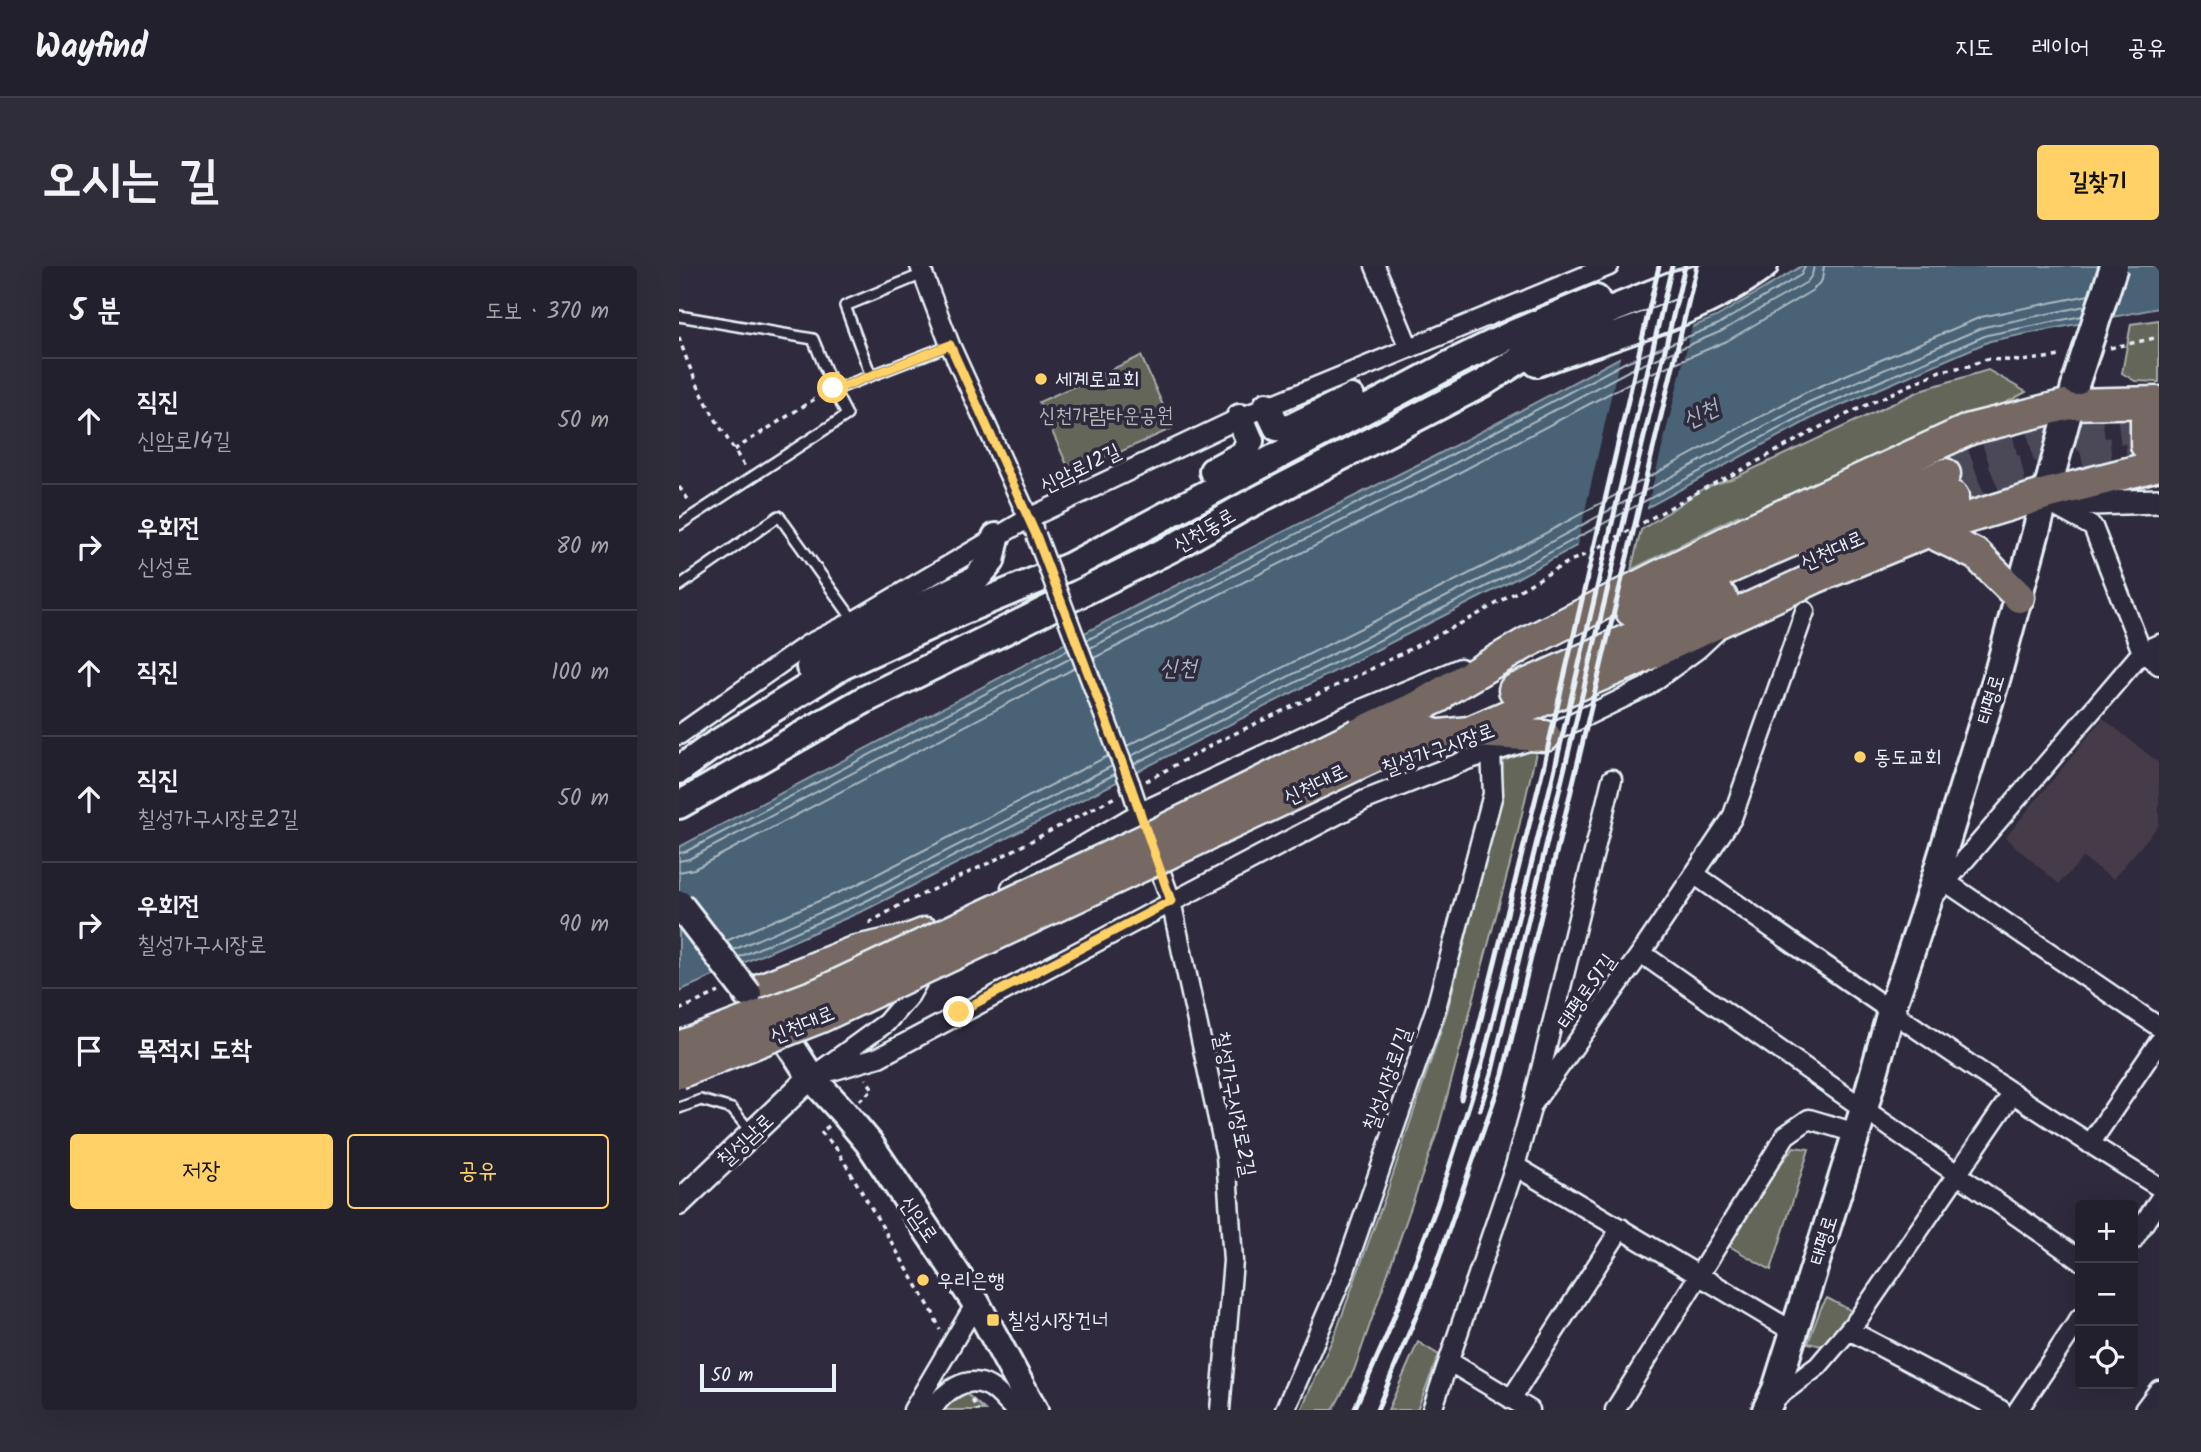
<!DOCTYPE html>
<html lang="ko">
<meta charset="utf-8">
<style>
:root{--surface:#23202e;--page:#2f2d3a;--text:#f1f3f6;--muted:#a3a3aa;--line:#403e4a;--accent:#ffd166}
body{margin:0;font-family:Kalam,"Poor Story",sans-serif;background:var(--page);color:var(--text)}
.controls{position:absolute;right:21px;bottom:21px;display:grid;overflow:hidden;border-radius:7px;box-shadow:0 7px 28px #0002}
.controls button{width:63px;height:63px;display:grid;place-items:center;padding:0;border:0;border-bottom:2px solid var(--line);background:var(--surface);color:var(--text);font:35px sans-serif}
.scale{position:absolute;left:21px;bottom:18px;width:136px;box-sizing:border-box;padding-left:7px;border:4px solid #e8f1f8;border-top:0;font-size:19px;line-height:24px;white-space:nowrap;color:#e8f1f8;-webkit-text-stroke:5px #2f2a3d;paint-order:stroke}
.stop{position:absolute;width:21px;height:21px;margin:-16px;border:5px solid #ffd166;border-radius:50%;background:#fff}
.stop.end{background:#ffd166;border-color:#fff;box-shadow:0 2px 7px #0008}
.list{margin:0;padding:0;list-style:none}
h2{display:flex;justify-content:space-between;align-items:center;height:91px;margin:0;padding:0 28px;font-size:30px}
h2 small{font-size:23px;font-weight:400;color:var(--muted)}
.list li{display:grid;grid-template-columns:46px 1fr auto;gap:21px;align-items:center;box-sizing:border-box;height:126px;padding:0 28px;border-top:2px solid var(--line)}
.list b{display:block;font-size:26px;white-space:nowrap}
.list p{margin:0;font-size:23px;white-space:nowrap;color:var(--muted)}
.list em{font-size:23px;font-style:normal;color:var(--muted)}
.actions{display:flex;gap:14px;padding:21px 28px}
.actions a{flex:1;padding:16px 0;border:2px solid var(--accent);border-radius:7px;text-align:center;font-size:24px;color:var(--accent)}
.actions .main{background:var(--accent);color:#111}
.icon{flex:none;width:38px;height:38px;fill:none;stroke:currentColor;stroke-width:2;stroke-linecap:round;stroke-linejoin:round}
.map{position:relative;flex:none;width:1480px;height:1144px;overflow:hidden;border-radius:7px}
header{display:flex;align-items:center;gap:42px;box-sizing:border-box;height:98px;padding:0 35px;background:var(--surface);border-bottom:2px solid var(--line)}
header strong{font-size:33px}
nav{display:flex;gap:38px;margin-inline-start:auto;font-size:24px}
.intro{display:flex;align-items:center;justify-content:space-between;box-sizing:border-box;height:168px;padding:0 42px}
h1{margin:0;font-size:49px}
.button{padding:18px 32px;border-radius:7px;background:var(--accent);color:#111;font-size:24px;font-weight:700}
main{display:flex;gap:42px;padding:0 42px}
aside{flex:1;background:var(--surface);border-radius:7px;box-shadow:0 7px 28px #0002}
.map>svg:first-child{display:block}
.built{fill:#453a4a}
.green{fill:#646658;stroke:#a6aca8;stroke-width:2}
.water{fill:#4a6274;stroke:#899ba9;stroke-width:2}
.pier{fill:#2f2a3d}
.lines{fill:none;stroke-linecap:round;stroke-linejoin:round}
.shore{stroke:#a9b8c3;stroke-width:2}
.trunk-tunnel{stroke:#4b4859;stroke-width:30;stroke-dasharray:30 15;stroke-linecap:butt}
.service-casing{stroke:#e8f1f8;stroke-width:14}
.minor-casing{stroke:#e8f1f8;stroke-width:23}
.tertiary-casing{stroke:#e8f1f8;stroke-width:28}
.secondary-casing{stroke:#e8f1f8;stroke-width:32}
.trunk-casing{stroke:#e8f1f8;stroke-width:35}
.path{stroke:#e8f1f8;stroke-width:3.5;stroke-dasharray:5 5;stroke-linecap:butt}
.service{stroke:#2f2a3d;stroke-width:9}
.minor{stroke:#2f2a3d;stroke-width:18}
.tertiary{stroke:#2f2a3d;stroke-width:23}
.secondary{stroke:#2f2a3d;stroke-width:26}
.trunk{stroke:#766964;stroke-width:30}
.rail{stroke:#e8f1f8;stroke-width:5}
.minor-bridge-casing{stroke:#e8f1f8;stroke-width:23;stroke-linecap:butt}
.secondary-bridge-casing{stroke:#e8f1f8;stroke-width:32;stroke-linecap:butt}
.trunk-bridge-casing{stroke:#e8f1f8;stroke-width:35;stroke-linecap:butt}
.minor-bridge{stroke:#2f2a3d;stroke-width:18}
.secondary-bridge{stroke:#2f2a3d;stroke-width:26}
.trunk-bridge{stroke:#766964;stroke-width:30}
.route{stroke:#ffd166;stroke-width:9}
.poi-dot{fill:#ffd166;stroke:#2f2a3d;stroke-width:2.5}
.labels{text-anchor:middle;stroke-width:7;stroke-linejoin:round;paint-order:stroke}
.poi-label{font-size:21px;fill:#e8f1f8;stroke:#2f2a3d;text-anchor:start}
.park-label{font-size:21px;fill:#b3b9b8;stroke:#2f2a3d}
.street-label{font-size:21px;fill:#e8f1f8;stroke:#2f2a3d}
.water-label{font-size:23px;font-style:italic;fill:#a9b8c3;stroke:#2f2a3d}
</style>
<header>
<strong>Wayfind</strong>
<nav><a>지도</a><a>레이어</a><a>공유</a></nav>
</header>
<div class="intro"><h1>오시는 길</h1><a class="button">길찾기</a></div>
<main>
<aside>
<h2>5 분<small>도보 · 370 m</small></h2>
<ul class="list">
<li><svg class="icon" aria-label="ahead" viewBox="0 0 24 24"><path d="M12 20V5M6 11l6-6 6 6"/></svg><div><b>직진</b><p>신암로14길</p></div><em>50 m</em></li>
<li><svg class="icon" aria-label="right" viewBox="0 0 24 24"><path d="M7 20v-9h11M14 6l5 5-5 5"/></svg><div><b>우회전</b><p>신성로</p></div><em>80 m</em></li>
<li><svg class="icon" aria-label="ahead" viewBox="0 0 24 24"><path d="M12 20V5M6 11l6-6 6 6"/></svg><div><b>직진</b></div><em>100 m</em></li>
<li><svg class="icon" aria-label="ahead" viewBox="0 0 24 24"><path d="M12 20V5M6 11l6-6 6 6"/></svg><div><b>직진</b><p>칠성가구시장로2길</p></div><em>50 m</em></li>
<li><svg class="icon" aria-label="right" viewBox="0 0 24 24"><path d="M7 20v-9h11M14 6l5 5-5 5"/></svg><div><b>우회전</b><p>칠성가구시장로</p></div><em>90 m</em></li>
<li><svg class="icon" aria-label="arrive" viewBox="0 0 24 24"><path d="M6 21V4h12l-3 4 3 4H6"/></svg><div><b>목적지 도착</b></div></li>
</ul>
<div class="actions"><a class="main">저장</a><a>공유</a></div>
</aside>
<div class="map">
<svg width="1480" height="1144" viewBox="0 0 1480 1144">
<rect width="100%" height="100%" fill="#2f2a3d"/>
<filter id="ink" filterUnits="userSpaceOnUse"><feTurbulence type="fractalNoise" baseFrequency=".0143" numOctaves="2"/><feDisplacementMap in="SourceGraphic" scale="14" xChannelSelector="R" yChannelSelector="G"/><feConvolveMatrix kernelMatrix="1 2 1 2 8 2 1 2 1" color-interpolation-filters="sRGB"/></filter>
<g filter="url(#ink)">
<path class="built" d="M1424 452 1480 497V559L1434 613 1404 592 1380 618 1326 572Z"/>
<path class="green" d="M1480 54V116L1456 115 1443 107 1452 58Z
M462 90 494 162 392 208 360 136Z
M1309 104 1347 126 1323 139 1074 248 1058 250 952 304 962 264 1025 222 1055 212 1245 123Z
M858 482 834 587 759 864 675 1104 654 1144H622L658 1063 709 923 768 746 822 531 824 495Z
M1115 881 1130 883 1092 1004 1050 980 1101 899Z
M1148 1032 1173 1045 1143 1080 1129 1077 1142 1042Z
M739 1076 760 1089 738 1144H709Z
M287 1127 306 1144H263L265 1142Z"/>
<path class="water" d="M1123 0H1480V42L1311 75 1137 150 827 318 188 643 0 725V581L472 332 756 190 944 90 1037 51Z"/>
<path class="pier" d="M1014 57 967 246 897 284 942 87Z"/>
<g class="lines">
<path class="shore" d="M408 374 759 196 947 96 1040 58 1122 9 1126 0
M411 382 763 204 951 104 1043 65 1128 16 1133 9 1135 0
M415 392 768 213 956 114 1048 75 1134 24 1143 14 1145 0
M448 480 815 295 1125 127 1302 51 1410 29
M452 490 820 304 1130 136 1305 61 1406 40
M455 498 824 312 1134 144 1308 69 1403 50
M0 587 6 586 389 384
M0 595 10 593 392 392
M0 606 15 603 396 402
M47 675 177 619 429 490
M54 684 182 629 433 500
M60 691 185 636 436 508"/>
<path class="trunk-tunnel" d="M1266 208 1332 185 1417 166 1480 158
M1274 231 1337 205 1425 187 1480 182"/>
<g class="service-casing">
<path id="service" d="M0 50 134 73 155 124 168 149 0 259
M192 110 166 40 244 8
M155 124 271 79
M0 320 100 250 175 355
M0 842 22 834 53 843 72 866"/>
</g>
<g class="minor-casing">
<path id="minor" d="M241 0 271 79 354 262
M696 0 730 82
M1368 236 1414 261 1463 386 1480 399
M0 469 128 379 175 355 350 252 561 152 930 0
M451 518 464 557
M475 587 492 635 547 890 554 995 541 1144
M1015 608C1168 715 1321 823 1480 921
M1267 616 1480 761
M332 622 460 547 678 445 781 402
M1255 630 1463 386 1480 378
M962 687 1401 994
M141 805 207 757 231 729 245 704
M132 811 200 791 686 534 788 494 866 470 967 421 1019 383 1036 367
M855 832 933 513
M1411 878 1480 776
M836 900 1115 1066
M1454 974 1480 934
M1170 1064 1322 1144
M771 1096 851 1144
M832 1133 942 962
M1094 1134 1139 1100 1179 1053 1334 827
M234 1144 297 1037
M253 1144C264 1126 288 1107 311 1121 320 1126 328 1137 336 1144
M606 1144 665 1007 757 742 814 528 812 486
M753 1144 836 900 853 839 962 687 1053 552 1126 345
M936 1144 1107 869 1130 853 1177 867
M1339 1144 1401 1052
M1465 1144 1480 1124"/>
</g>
<g class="tertiary-casing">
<path id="tertiary" d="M1365 234 1412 237 1480 235
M0 937 132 811"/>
</g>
<g class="secondary-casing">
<path id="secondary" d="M858 97C936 68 1017 50 1085 0
M588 140 598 161 609 163 672 132
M534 205 565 188 571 175 561 152
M131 401 167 377 296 314 312 295 317 271
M0 504 29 483 163 400 283 345 392 300 778 95 836 67 917 33
M0 539 187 433 493 282 565 241 804 117 873 73 929 45 992 20 1021 13 1054 0
M90 753 108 774 132 811 165 847 190 877 297 1037 355 1144
M1087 1144 1097 1123 1185 843 1212 745 1248 638 1317 414 1396 121"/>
</g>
<g class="trunk-casing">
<path id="trunk" d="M1480 138 1467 154V179L1480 192
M1249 265 1298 289 1340 331
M1178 273 1274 231
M952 345 1266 208
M835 424 1043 332
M742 439 849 376 1069 265 1291 163 1391 138 1480 136
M797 466 866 470
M679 468 760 431
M733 472 790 466 944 400 1136 312 1265 259 1367 228 1480 199
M690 493 749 465
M69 728 177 685 229 674 247 667"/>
</g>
<path class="path" d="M0 71C15 120 38 157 66 201
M1431 82 1480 71
M55 184 145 127
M0 221 11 236
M467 515 540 475 684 407 796 350 891 295 908 288 1028 221 1059 206 1147 158 1261 105 1290 100 1308 93 1342 95 1382 90
M190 657 223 638 312 596 438 530
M0 744 40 726
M180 835 194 823 187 813
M150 860 142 866 157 882 254 1047 261 1064
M293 1134 299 1144"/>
<use href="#service" class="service"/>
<use href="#minor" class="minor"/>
<use href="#tertiary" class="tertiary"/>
<use href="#secondary" class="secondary"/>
<use href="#trunk" class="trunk"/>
<path class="rail" d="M782 833 863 507 980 0
M801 843 813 805 1006 0
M675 1144 708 1069 758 939 802 802 874 510 993 0
M698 1144 753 1012 824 808 1018 0"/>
<g class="minor-bridge-casing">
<path id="minor-bridge" d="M357 269 451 518"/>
</g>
<g class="secondary-bridge-casing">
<path id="secondary-bridge" d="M1397 116 1435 0
M0 638 69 728"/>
</g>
<g class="trunk-bridge-casing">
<path id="trunk-bridge" d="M0 781 141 727 465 574 679 468
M0 807 142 751 690 493"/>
</g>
<use href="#minor-bridge" class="minor-bridge"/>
<use href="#secondary-bridge" class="secondary-bridge"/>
<use href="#trunk-bridge" class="trunk-bridge"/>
</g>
</g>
<g class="lines" filter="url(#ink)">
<path class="route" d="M154 122 155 124 271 79 357 269 451 518 492 635 280 746"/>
</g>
<g class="poi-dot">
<circle cx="362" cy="113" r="7"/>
<circle cx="1181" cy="491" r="7"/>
<circle cx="244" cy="1014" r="7"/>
<rect x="307" y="1047" width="14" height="14" rx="3.5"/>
</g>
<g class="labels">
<g class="poi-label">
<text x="376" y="120">세계로교회</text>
<text x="1195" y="498">동도교회</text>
<text x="258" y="1021">우리은행</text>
<text x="328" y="1061">칠성시장건너</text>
</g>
<g class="park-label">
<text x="427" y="156">신천가람타운공원</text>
</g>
<g class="street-label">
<text transform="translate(401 202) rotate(-26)" y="7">신암로12길</text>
<text transform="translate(525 264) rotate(-30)" y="7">신천동로</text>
<text transform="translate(1153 284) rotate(-24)" y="7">신천대로</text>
<text transform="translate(1311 433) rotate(-73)" y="7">태평로</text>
<text transform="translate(759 483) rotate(-20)" y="7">칠성가구시장로</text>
<text transform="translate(636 518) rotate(-26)" y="7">신천대로</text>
<text transform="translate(907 725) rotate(-55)" y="7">태평로51길</text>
<text transform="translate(123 758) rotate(-22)" y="7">신천대로</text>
<text transform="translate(708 813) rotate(-71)" y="7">칠성시장로1길</text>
<text transform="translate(556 838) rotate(79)" y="7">칠성가구시장로2길</text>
<text transform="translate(66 874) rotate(-43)" y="7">칠성남로</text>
<text transform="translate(240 953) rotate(56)" y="7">신암로</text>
<text transform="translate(1144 974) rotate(-73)" y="7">태평로</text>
</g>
<g class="water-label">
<text transform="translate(1021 147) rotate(-26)" y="8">신천</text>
<text x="499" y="409">신천</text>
</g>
</g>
</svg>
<div class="controls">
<button>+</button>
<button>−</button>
<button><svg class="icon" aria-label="locate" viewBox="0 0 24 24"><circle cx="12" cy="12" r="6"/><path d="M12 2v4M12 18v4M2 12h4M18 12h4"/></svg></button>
</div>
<div class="scale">50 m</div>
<div class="stop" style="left:154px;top:122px"></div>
<div class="stop end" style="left:280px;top:746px"></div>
</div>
</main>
